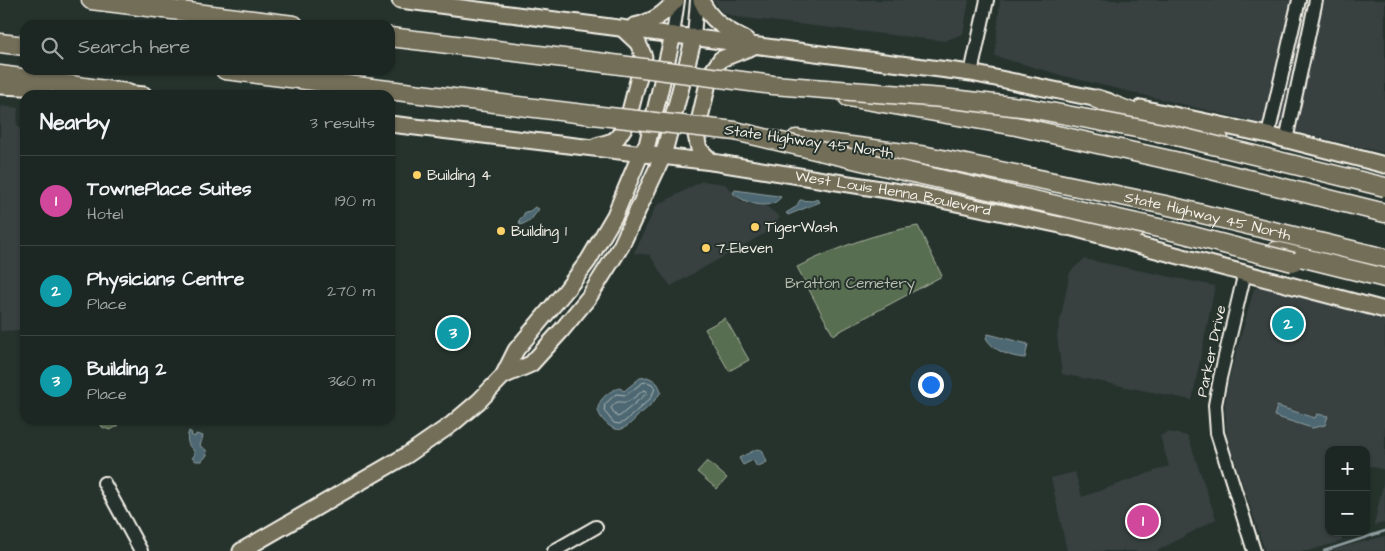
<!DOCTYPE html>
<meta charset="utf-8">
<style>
:root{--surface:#1c2622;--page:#29322f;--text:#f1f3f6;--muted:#a0a5a5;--line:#3a4340;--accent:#ea580c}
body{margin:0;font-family:"Architects Daughter",sans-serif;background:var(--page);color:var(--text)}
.controls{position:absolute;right:15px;bottom:15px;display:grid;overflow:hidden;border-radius:10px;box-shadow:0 1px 4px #0004}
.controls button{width:45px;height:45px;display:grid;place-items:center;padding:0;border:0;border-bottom:1px solid var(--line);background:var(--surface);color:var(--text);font:25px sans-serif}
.you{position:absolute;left:930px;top:384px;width:18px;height:18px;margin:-12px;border:4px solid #fff;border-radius:50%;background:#1a73e8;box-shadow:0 0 0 8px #1a73e833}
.badge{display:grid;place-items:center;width:32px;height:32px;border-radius:50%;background:var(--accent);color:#fff;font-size:16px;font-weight:700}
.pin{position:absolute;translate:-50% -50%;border:2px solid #fff;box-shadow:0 1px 5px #0006}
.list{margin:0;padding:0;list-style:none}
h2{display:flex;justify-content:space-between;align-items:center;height:65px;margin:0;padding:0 20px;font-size:21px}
h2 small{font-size:16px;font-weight:400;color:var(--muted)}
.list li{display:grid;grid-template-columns:32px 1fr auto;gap:15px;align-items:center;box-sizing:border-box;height:90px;padding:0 20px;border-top:1px solid var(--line)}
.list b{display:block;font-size:19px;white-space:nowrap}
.list p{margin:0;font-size:16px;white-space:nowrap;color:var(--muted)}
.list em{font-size:16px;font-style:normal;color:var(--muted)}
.icon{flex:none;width:28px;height:28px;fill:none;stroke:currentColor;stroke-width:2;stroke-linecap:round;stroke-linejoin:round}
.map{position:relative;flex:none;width:1385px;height:551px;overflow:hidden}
.search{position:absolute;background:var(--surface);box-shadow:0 1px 4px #0004;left:20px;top:20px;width:375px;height:55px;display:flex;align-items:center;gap:12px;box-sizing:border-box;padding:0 18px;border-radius:15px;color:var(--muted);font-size:19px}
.panel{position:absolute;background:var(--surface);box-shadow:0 1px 4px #0004;left:20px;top:90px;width:375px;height:335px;border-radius:15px}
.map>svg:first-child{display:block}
.built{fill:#374141}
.green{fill:#596e51;stroke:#a6b09c}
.water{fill:#4d6772;stroke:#909ea1}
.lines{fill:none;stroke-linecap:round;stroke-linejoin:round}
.shore{stroke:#b1bab9;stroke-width:1}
.stream{stroke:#909ea1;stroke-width:2.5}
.minor-casing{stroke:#f4f1e8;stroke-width:16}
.major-casing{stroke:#f4f1e8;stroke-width:19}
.highway-casing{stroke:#f4f1e8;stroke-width:21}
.minor{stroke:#26332d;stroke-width:12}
.major{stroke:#726e59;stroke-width:15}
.highway{stroke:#726e59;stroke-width:18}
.highway-bridge-casing{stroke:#f4f1e8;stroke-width:21;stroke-linecap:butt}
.highway-bridge{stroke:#726e59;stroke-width:18}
.poi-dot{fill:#ffd166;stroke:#26332d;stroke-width:2}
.labels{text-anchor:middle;stroke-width:4;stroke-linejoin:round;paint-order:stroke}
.street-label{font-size:15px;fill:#f4f1e8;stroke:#26332d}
.poi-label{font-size:15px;fill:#f4f1e8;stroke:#26332d;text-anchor:start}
.park-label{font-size:15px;fill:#b6bdac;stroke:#26332d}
</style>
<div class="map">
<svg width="1385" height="551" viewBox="0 0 1385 551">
<rect width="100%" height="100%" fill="#26332d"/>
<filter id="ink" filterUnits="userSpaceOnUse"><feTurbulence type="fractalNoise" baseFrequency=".02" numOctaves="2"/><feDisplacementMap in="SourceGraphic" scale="10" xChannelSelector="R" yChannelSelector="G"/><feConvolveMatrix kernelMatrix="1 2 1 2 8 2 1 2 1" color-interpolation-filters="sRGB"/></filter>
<g filter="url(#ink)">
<path class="built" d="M713 0H969L963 34 944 41 736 17 722 12Z
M1000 0H1385V153L1064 76 995 56Z
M0 106 18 108 17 124 25 137V330L0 331Z
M702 181 725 184 741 201 752 205 766 206 780 217 771 230 671 286 662 275 650 255 634 253 656 206Z
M1084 259 1215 286 1192 400 1062 374 1057 336 1070 272Z
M1260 286 1385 317V470L1366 465V450H1329V477L1326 478 1329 487V532H1340L1342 541 1308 551H1265L1227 437 1225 406 1227 386 1254 289Z
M1168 432 1188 436 1216 519 1157 551H1067L1051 478 1075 472 1082 497 1169 466 1160 436Z
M1385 475V523L1374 525Z
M1385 536V551H1328Z"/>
<path class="green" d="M918 226 942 276 833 335 797 267C836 248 875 233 918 226Z
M725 318 749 360 729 371 705 329Z
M99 420H120L118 426 110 430 102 427Z
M707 461 727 478 717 489 697 472Z"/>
<path class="water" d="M735 190 778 196 781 197C770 212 744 203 733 193Z
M818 199 820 202 788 215 786 213 796 207 800 200 812 201Z
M535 207 539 209 530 221 520 225 519 220 523 216 525 212 530 211Z
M988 334 1028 344 1025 358C1011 357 993 351 986 338Z
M647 377C655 380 659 383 661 392 655 401 649 407 640 414 635 419 629 426 622 429 612 432 598 418 598 408 599 398 612 389 620 388L624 391 640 378Z
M1277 406 1315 418 1317 414 1328 416 1325 425 1312 428 1274 416Z
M189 431 192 433 191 435 195 437 196 434 203 436 200 446 206 450 207 455 202 461H196L192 458 194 456V451C187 445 186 439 189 431Z
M757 449 762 450 767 462 757 467 753 460 743 465 739 458Z"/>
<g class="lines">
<path class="shore" d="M647 382 652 384 655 388 651 398 624 422 619 424 614 423 604 411 605 404 616 394 626 395 642 383Z
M644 390 647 391 646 394 620 416 617 417 611 408C619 397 620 405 629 401 635 398 639 393 644 390Z"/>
<path class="stream" d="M1324 551 1385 531"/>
<g class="minor-casing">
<path id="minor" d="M673 35 678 0
M694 37 697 0
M971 73 987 0
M1268 135 1299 0
M1286 140 1316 0
M1245 272 1220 378 1215 405 1217 433 1254 551
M104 483 141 551
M554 551 596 527"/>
</g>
<g class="major-casing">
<g id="major">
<path d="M400 0 971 73 1108 101"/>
<path d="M701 0C710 21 727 30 746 40"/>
<path d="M634 26C653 22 663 15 676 0"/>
<path d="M0 86 43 88"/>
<path d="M114 92 144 95"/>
<path d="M1141 108 1268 135 1385 165"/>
<path id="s1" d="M390 124 712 162 918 195 1065 226 1385 310"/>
<path d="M596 146 613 141 618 137 627 123 644 57 638 43 622 28"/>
<path d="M712 162 699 149 696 135 708 83 712 72 721 59 752 47"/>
<path d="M503 376 531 364 561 331 589 297 621 246 663 156 694 37"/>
<path d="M241 551 407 455 452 424 479 401 503 376 516 350 567 289 588 261 615 215 641 153 647 145 673 35"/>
</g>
</g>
<g class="highway-casing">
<g id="highway">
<path d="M91 0 294 25"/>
<path d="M390 37 605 63"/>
<path d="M0 43 25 46"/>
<path d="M225 70 592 115"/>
<path d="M0 75 126 93"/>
<path d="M848 97 1016 126 1179 162 1385 213"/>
<path d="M1097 99 1139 115 1219 139"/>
<path id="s2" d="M796 139 927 156 1165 205 1385 258"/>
<path d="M1065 226 1113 227 1134 230"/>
<path d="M1276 251 1385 278"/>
</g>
</g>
<use href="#minor" class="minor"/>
<use href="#major" class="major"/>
<use href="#highway" class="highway"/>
<g class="highway-bridge-casing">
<path id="highway-bridge" d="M605 63 773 85 943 98 1029 108 1168 134 1385 187
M592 115 735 131 904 171 1181 233 1293 262"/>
</g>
<use href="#highway-bridge" class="highway-bridge"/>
</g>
</g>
<g class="poi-dot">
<circle cx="417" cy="175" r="5"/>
<circle cx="755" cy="227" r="5"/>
<circle cx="501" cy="231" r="5"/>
<circle cx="706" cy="248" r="5"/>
</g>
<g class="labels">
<g class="street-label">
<text transform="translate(809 141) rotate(8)" y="5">State Highway 45 North</text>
<text dy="5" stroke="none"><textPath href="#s1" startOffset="508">West Louis Henna Boulevard</textPath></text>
<text dy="5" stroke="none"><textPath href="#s2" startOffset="419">State Highway 45 North</textPath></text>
<text transform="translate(1211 351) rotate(-78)" y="5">Parker Drive</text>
</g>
<g class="poi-label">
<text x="427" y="180">Building 4</text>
<text x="765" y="232">TigerWash</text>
<text x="511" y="236">Building 1</text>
<text x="716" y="253">7-Eleven</text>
</g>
<g class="park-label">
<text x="850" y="288">Bratton Cemetery</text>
</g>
</g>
</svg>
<div class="controls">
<button>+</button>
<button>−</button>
</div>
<div class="you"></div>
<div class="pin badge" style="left:1143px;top:521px;background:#d1479c">1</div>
<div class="pin badge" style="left:1288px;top:324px;background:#0f9aa8">2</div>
<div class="pin badge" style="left:453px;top:333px;background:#0f9aa8">3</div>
<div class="search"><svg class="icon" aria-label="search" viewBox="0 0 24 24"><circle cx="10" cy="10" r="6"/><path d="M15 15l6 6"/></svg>Search here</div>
<section class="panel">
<h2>Nearby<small>3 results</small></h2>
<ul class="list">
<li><span class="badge" style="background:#d1479c">1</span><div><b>TownePlace Suites</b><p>Hotel</p></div><em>190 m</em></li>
<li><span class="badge" style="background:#0f9aa8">2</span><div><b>Physicians Centre</b><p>Place</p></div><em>270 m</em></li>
<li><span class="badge" style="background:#0f9aa8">3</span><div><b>Building 2</b><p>Place</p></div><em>360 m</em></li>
</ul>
</section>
</div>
